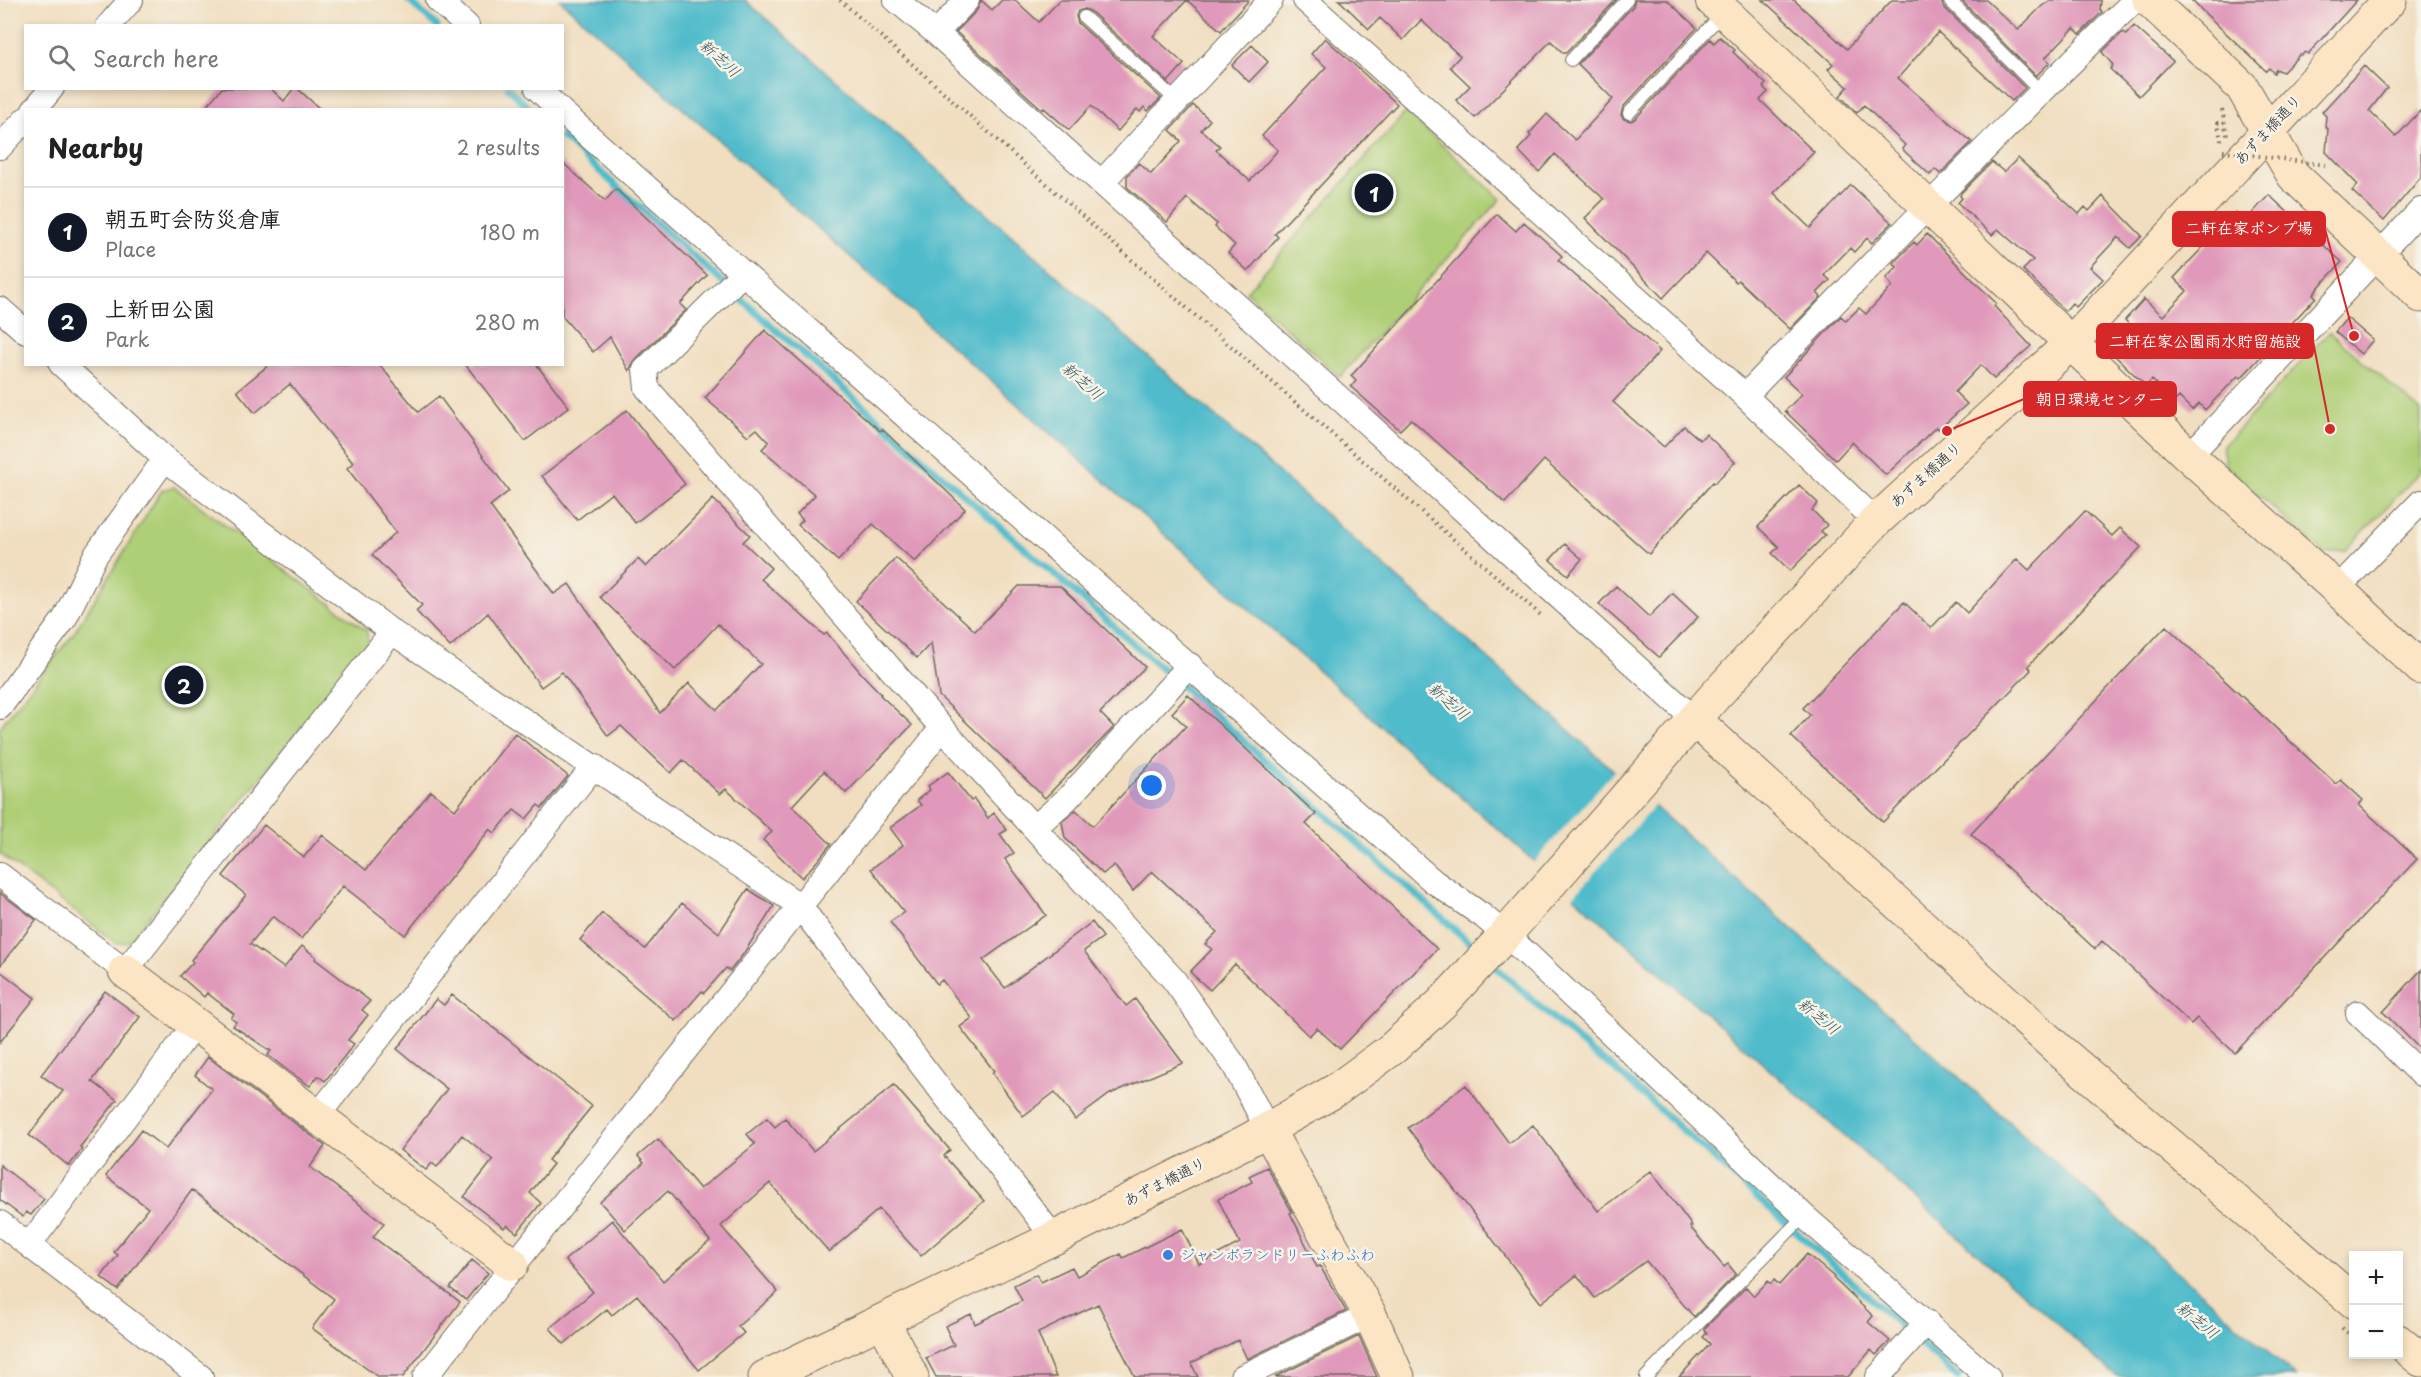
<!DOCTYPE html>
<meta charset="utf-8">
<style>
:root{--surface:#fff;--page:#f2f2f2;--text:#222;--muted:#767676;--line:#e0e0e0;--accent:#111827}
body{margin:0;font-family:"Playpen Sans","Klee One",sans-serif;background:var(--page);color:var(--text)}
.controls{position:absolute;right:18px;bottom:18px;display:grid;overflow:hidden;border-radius:0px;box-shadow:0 3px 9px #0003}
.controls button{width:54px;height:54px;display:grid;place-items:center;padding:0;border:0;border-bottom:2px solid var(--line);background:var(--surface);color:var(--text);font:30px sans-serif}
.you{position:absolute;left:1152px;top:786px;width:21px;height:21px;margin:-15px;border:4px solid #fff;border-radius:50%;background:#1a73e8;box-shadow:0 0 0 9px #1a73e833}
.badge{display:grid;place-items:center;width:39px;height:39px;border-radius:50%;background:var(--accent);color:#fff;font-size:20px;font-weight:700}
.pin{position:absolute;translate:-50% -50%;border:3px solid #fff;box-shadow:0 2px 6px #0006}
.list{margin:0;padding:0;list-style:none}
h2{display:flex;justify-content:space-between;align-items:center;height:78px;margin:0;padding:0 24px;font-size:26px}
h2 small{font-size:20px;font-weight:400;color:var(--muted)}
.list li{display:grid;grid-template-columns:39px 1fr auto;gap:18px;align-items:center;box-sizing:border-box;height:90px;padding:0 24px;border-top:2px solid var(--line)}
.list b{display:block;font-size:22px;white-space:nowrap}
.list p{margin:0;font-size:20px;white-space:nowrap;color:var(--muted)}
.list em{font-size:20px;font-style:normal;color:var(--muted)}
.icon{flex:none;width:33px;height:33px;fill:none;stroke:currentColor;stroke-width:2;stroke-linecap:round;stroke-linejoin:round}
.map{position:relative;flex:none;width:2421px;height:1377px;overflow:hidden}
.search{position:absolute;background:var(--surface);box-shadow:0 3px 9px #0003;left:24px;top:24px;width:540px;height:66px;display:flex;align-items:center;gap:15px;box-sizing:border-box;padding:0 21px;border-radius:0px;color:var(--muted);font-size:22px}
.panel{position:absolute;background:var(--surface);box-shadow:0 3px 9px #0003;left:24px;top:108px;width:540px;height:258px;border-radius:0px}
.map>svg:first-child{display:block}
.green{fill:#afcf77;stroke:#6d7d51;stroke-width:1.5}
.water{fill:#4fbbcb;stroke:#3d737b;stroke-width:1.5}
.pier{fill:#f1dec0}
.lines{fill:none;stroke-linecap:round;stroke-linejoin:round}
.stream{stroke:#4fbbcb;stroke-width:7}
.building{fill:#e099ba}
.lane-casing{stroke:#706a5f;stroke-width:14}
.street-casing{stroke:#706a5f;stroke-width:26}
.secondary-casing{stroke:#706a5f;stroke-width:35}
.path{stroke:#706a5f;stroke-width:4;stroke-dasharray:1.5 4.5;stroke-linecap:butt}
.lane{stroke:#fff;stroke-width:12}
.street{stroke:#fff;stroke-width:24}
.secondary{stroke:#fce5c4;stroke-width:33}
.path-bridge{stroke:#706a5f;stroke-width:4;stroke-dasharray:1.5 4.5;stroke-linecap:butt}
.shop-dot{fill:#3f7fe0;stroke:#f7f3e8;stroke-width:2}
.labels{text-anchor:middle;stroke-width:5;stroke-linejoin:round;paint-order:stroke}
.street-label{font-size:15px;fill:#2b2b2b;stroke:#f7f3e8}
.shop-label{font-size:15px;fill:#366cbe;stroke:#f7f3e8;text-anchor:start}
.water-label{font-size:16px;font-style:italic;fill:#36565b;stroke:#f7f3e8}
.leader{fill:none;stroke:#d62828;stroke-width:2}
.callout-dot{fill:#d62828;stroke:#f7f3e8;stroke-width:2}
.callout{fill:#d62828;stroke:#d62828;stroke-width:2}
.callout-label{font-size:16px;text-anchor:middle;font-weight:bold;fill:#fff}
</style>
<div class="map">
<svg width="2421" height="1377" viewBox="0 0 2421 1377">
<rect width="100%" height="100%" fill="#f7f3e8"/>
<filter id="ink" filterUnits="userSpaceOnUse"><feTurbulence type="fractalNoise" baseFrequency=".0167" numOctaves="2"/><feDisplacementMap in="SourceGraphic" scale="12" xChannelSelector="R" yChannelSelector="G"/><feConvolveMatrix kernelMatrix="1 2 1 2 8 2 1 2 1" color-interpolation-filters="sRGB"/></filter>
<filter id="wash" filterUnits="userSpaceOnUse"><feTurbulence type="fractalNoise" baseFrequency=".008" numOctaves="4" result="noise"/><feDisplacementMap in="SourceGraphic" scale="24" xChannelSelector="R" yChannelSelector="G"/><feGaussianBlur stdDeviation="1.35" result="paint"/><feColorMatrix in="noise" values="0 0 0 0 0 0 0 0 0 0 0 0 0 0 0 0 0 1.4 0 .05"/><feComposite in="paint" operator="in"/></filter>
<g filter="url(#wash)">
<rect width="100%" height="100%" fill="#f1dec0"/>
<path class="green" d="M1406 112 1501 199 1340 377 1246 292Z
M2329 332 2421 411V471L2345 551 2323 553 2226 466 2222 447Z
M174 487 367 631 368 643 129 942 116 943 0 854V727L74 633 162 490Z"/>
<path class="water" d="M560 0H745C1264 457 1779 919 2296 1377H2117Z"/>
<path class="pier" d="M1615 770 1655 805 1571 899 1532 864Z"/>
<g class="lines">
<path class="stream" d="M408 0 437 26
M508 88 531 110
M562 137 741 299 1186 690 1479 951
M1491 963 1593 1054 1610 1065 1958 1377"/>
</g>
<g id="blocks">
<path class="building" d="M981 0 992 10 1002 0H1015L1039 22 1060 0H1249L1221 31 1187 0 1153 36 1184 64 1168 82 1090 11 1085 9 1078 11 1076 16 1078 23 1161 98 1148 111 1144 107 1140 112 1137 109 1118 131 1091 106 1069 130 1044 108 1043 110 956 32 977 10Z
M1339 0H1616L1566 53H1563L1551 41 1475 118 1456 100 1470 86 1450 67 1460 56 1421 20 1403 40 1380 18 1369 29Z
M1635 0H1667L1697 28 1623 107 1621 115 1624 119 1631 121 1635 119 1710 39 1714 43 1720 37 1735 50 1733 52 1766 84 1763 87 1768 92 1760 100 1814 152 1774 193 1810 228 1851 185 1892 223 1872 243 1867 238 1854 252 1850 248 1824 275 1830 280 1817 293 1821 297 1790 329 1738 280 1736 282 1706 253 1663 298 1585 218 1604 199 1555 154 1539 172 1518 150 1531 136 1529 134 1547 114 1575 140 1613 99 1578 64 1633 6Z
M1763 0H1794L1847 49 1892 0H1941L1943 6 2025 88 2012 101 1938 32 1898 78 1972 142 1940 174 1935 169 1930 175 1902 149 1905 145 1864 105 1857 113 1840 96 1848 87 1828 69 1833 64Z
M1961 0H1986L2018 30 2042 6 2051 0H2101L2100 9 2102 12 2080 34 2074 28 2045 58 2050 62 2036 76Z
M2191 0H2357L2308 54 2305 52 2302 55 2300 54 2283 72 2276 69 2274 73 2269 68 2266 71Z
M2134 26 2173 61 2139 96 2110 69 2113 65 2102 52 2123 32 2126 35Z
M1325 38 1397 104 1275 234 1278 237 1248 271 1228 253 1235 245 1215 227 1217 224 1187 198 1167 222 1127 187V176L1139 163 1151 174 1181 141 1170 130 1193 105 1210 120 1201 130 1220 146 1216 150 1250 181 1278 150 1262 136 1326 67 1311 54Z
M1252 45 1268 62 1249 82 1232 65Z
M2364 66 2387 88 2369 111 2396 137 2421 110V177L2384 221 2352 191 2358 185 2326 152 2328 129 2325 127 2326 116 2322 112Z
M222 88H270L284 101 294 88H297L321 110H203Z
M2018 158 2079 214 2085 207 2089 211 2103 196 2142 236 2130 248 2118 237 2090 267 2103 279 2076 307 2072 303 2065 311 2023 270 2033 260 1998 229 1992 235 1958 203 1962 198 1960 196 1961 193 1992 162 2004 172Z
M562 162 605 201 616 189 707 275 680 304 686 310 635 360 629 371 610 337 593 352 562 316Z
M2269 195 2342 262 2317 289 2313 294 2316 297 2241 378 2238 376 2205 410 2199 403 2192 410 2179 397 2174 402 2152 380 2146 386 2111 352 2119 343 2117 341 2131 326 2125 320 2144 299 2163 316 2187 291 2174 278 2236 212 2245 221Z
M1497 214 1516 231 1524 222 1562 256 1558 260 1660 351 1613 402 1664 447 1684 426 1700 440 1706 434 1735 462 1715 483 1713 482 1649 554 1544 460 1505 503 1411 419 1400 430 1351 387 1356 381 1351 376Z
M1927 234 1996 303 1994 306 2031 346 1994 379 1981 365 1955 392 1967 404 1939 429 1936 427 1886 475 1852 442 1836 460 1785 411 1802 394 1784 377 1841 316 1846 321 1859 308 1866 314 1892 286 1886 278 1897 267 1893 263 1914 242 1917 245Z
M2347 318 2373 340 2361 354 2335 332Z
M765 330 880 431 882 429 965 509 915 562 873 524 838 561 798 525 803 520 797 514 815 495 762 449 769 442 757 429 748 436 705 398Z
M270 364H379L418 412 439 396 509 491 490 506 554 594 569 584 660 713 689 683 717 710 761 664 718 624 675 670 600 597 638 559 646 567 713 499 750 535 743 542 771 568 761 579 824 635 827 633 861 673 881 694 880 695 912 725 846 793 824 771 792 806 831 844 818 860 802 878 763 840 772 832 726 789 720 794 683 760 671 773 621 726 608 736 562 672 541 687 488 613 450 647 416 611 422 605 372 555 396 532 347 468 353 463 290 384 255 413 237 391Z
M465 364H536L569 407 525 441Z
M627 410 685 484 635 523 612 493 577 520 542 476Z
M1799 485 1818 503 1812 510 1827 525 1821 531 1825 535 1790 571 1772 553 1779 547 1758 527Z
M2085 511 2112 536 2120 528 2141 547 2028 666 2031 670 1883 822 1791 736 1810 715 1803 708 1904 602 1931 628 1956 602 1967 613 2017 559 2029 570Z
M1565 544 1582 559 1568 575 1550 560Z
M896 558 975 631 1019 586H1060L1145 667 1100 713 1114 727 1045 798 939 696 931 643 917 658 856 601Z
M1616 586 1649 617 1672 593 1698 617 1659 657 1599 604Z
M2166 626 2336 784 2341 780 2363 800 2359 805 2417 859 2235 1053 2197 1018 2191 1024 2102 941 2095 949 1971 834Z
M1188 695 1316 814 1306 824 1437 949 1340 1049 1317 1028 1309 1036 1235 964 1210 990 1190 972 1212 949 1205 944 1217 932 1152 871 1133 891 1114 865 1103 874 1065 838 1062 822 1076 810 1093 826 1186 726 1172 713Z
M515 733 568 776 542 808 538 805 526 819 514 810 495 833 490 829 405 935 343 886 301 939 273 916 250 944 284 968 302 946 316 957 315 959 370 1001 362 1010 368 1015 348 1040 354 1044 325 1081 318 1076 310 1086 287 1070 268 1055 271 1051 233 1026 236 1022 231 1018 234 1014 207 993 204 997 180 976 193 962 191 960 246 895 223 876 264 825 304 857 322 835 366 870 431 791 455 810Z
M948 772 971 801 974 799 988 818 994 813 1007 830 1000 834 1014 853 1005 859 1046 915 983 960 1005 988 1092 922 1103 937 1084 951 1126 1006 1135 999 1183 1063 1110 1094 1075 1120 1055 1092 1023 1116 992 1073 994 1071 960 1027 972 1018 942 980 937 984 890 922 904 912 871 869 903 845 890 828 921 805 917 800 930 790 928 786Z
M748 889 774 906 744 953 730 971 726 968 704 993 702 991 676 1021 580 940 602 913 645 949 682 903 719 933Z
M0 893 36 920 0 966Z
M2421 970V1050L2383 1012Z
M0 971 35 998 0 1042Z
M105 991 140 1017 92 1081 117 1100 80 1147 82 1149 69 1166 29 1135 63 1091 41 1075Z
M452 995 592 1106 548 1160 553 1164 530 1193 541 1203 517 1233 507 1225 504 1228 464 1197 493 1160 462 1135 437 1167 432 1163 426 1170 400 1150 447 1089 397 1049 436 999 444 1005Z
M208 1057 325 1146 310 1167 384 1223 373 1237 460 1302 403 1377H378L312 1328 334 1299 192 1190 118 1290 101 1277 118 1255 114 1252 148 1208 106 1176 141 1130 166 1149 212 1089 195 1075Z
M894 1085 950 1150 944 1156 984 1201 921 1256 879 1209 829 1252 770 1183 721 1226 778 1292 738 1326 744 1333 699 1370 637 1295 612 1315 607 1309 564 1344 550 1328 593 1292 565 1260 612 1220 663 1281 710 1241 668 1191 625 1230 600 1202 644 1163 638 1156 658 1139 700 1189 755 1144 747 1134 767 1118 775 1127 785 1118 813 1151Z
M1466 1085 1509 1143 1533 1125 1598 1211 1651 1171 1692 1226 1690 1227 1724 1267 1728 1264 1736 1274 1694 1317 1646 1261 1595 1298 1577 1275 1541 1303 1408 1128Z
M0 1165 44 1199 31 1215 26 1212 23 1217 0 1200Z
M1267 1167 1292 1212 1290 1213 1317 1267 1320 1266 1346 1311 1247 1359 1238 1340 1191 1363 1198 1377H1135L1098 1304 1038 1333 1056 1377H936L926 1358 954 1345 945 1326 971 1314 975 1324 1022 1301 1014 1285 1036 1274 1041 1282 1072 1267 1077 1276 1121 1254 1123 1258 1182 1229 1199 1264 1240 1243 1218 1199 1252 1182 1249 1176Z
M1807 1254 1834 1277 1833 1278 1873 1316 1868 1322 1890 1341 1876 1355 1871 1350 1848 1377H1679L1710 1344 1703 1337 1707 1333 1704 1329 1746 1287 1754 1296 1768 1281 1771 1284 1774 1280 1779 1285Z
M472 1260 488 1273 466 1300 450 1288Z
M1359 1336 1377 1377H1275Z"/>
</g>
</g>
<g filter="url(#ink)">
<use href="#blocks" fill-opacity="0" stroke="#706a5f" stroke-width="1.5"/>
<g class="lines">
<g class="lane-casing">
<path id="lane" d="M1949 0 2040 91
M1084 17 1177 101
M1571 60 1627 0
M1629 113 1723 13
M1646 1377 1804 1216"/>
</g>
<g class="street-casing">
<path id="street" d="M438 0 467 26
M896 0 936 33 1695 720
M1305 0 1745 396 1876 521
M108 26 131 0
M936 33 967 0
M537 88 560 110
M34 110 52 88
M562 112 743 273 1433 881 1483 916 1525 952 1804 1216 1988 1377
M0 147 26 119
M1102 182 1271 0
M743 273 645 370 647 388 942 728 1174 980 1234 1065 1268 1130
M0 309 26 332
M61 364 165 459 392 632 799 905 1054 1238
M1745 396C1873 262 2002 129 2135 0
M2189 456 2421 210
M2337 589 2421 502
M0 707 65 618 95 556 165 459
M1034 828 1067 799 1190 665
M0 875 125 971 392 632
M2358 1013 2421 1074
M318 1115 594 766
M0 1223 201 1377
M29 1245 196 1023
M425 1377 942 728
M1242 1377 1370 1315
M1878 1377 1927 1322"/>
</g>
<g class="secondary-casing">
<path id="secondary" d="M1712 0 2189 456 2337 589 2421 668
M2149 0 2242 87 2293 175 2421 296
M1695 720 2058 1049 2354 1302
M125 971 512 1264
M1268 1130 1370 1315 1398 1377
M883 1321 912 1377
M2398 1341 2421 1360
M765 1377 1054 1238 1247 1141 1336 1090 1393 1048 1442 1003 1505 935 1714 697 1876 521 2071 343 2390 0"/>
</g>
<path class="path" d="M840 0 1143 270 1543 617
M2222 110 2227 135
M2221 141 2218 123H2224
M2342 1328 2354 1338"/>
<use href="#lane" class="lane"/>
<use href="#street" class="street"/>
<use href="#secondary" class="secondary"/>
<path class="path-bridge" d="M2223 151 2325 165"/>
</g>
</g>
<circle class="shop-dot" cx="1168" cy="1255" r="6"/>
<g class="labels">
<g class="street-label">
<text transform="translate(2268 130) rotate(-47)" y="5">あずま橋通り</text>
<text transform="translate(1926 475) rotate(-42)" y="5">あずま橋通り</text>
<text transform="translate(1165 1182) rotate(-27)" y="5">あずま橋通り</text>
</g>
<g class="shop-label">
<text x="1180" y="1260">ジャンボランドリーふわふわ</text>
</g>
<g class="water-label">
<text transform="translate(720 58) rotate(42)" y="6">新芝川</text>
<text transform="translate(1083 381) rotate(41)" y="6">新芝川</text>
<text transform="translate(1449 701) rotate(41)" y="6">新芝川</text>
<text transform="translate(1819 1016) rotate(39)" y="6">新芝川</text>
<text transform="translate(2198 1320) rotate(39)" y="6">新芝川</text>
</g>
</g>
<path class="leader" d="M2354 336L2325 229M2330 429L2313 341M1947 431L2024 399"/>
<g class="callout-dot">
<circle cx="2354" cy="336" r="6"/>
<circle cx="2330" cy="429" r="6"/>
<circle cx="1947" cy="431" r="6"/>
</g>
<g class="callout">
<rect x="2173" y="212" width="152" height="34" rx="6"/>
<rect x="2097" y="324" width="216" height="34" rx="6"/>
<rect x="2024" y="382" width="152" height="34" rx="6"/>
</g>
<g class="callout-label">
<text x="2249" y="234">二軒在家ポンプ場</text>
<text x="2205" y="347">二軒在家公園雨水貯留施設</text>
<text x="2100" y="405">朝日環境センター</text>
</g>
</svg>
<div class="controls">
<button>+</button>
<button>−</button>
</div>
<div class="you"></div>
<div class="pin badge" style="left:1374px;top:193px">1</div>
<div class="pin badge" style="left:184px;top:685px">2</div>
<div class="search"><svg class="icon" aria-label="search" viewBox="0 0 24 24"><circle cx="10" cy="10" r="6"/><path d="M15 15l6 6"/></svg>Search here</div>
<section class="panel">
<h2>Nearby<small>2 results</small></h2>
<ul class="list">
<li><span class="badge">1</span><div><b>朝五町会防災倉庫</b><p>Place</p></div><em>180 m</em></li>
<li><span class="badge">2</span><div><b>上新田公園</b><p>Park</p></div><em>280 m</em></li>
</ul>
</section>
</div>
